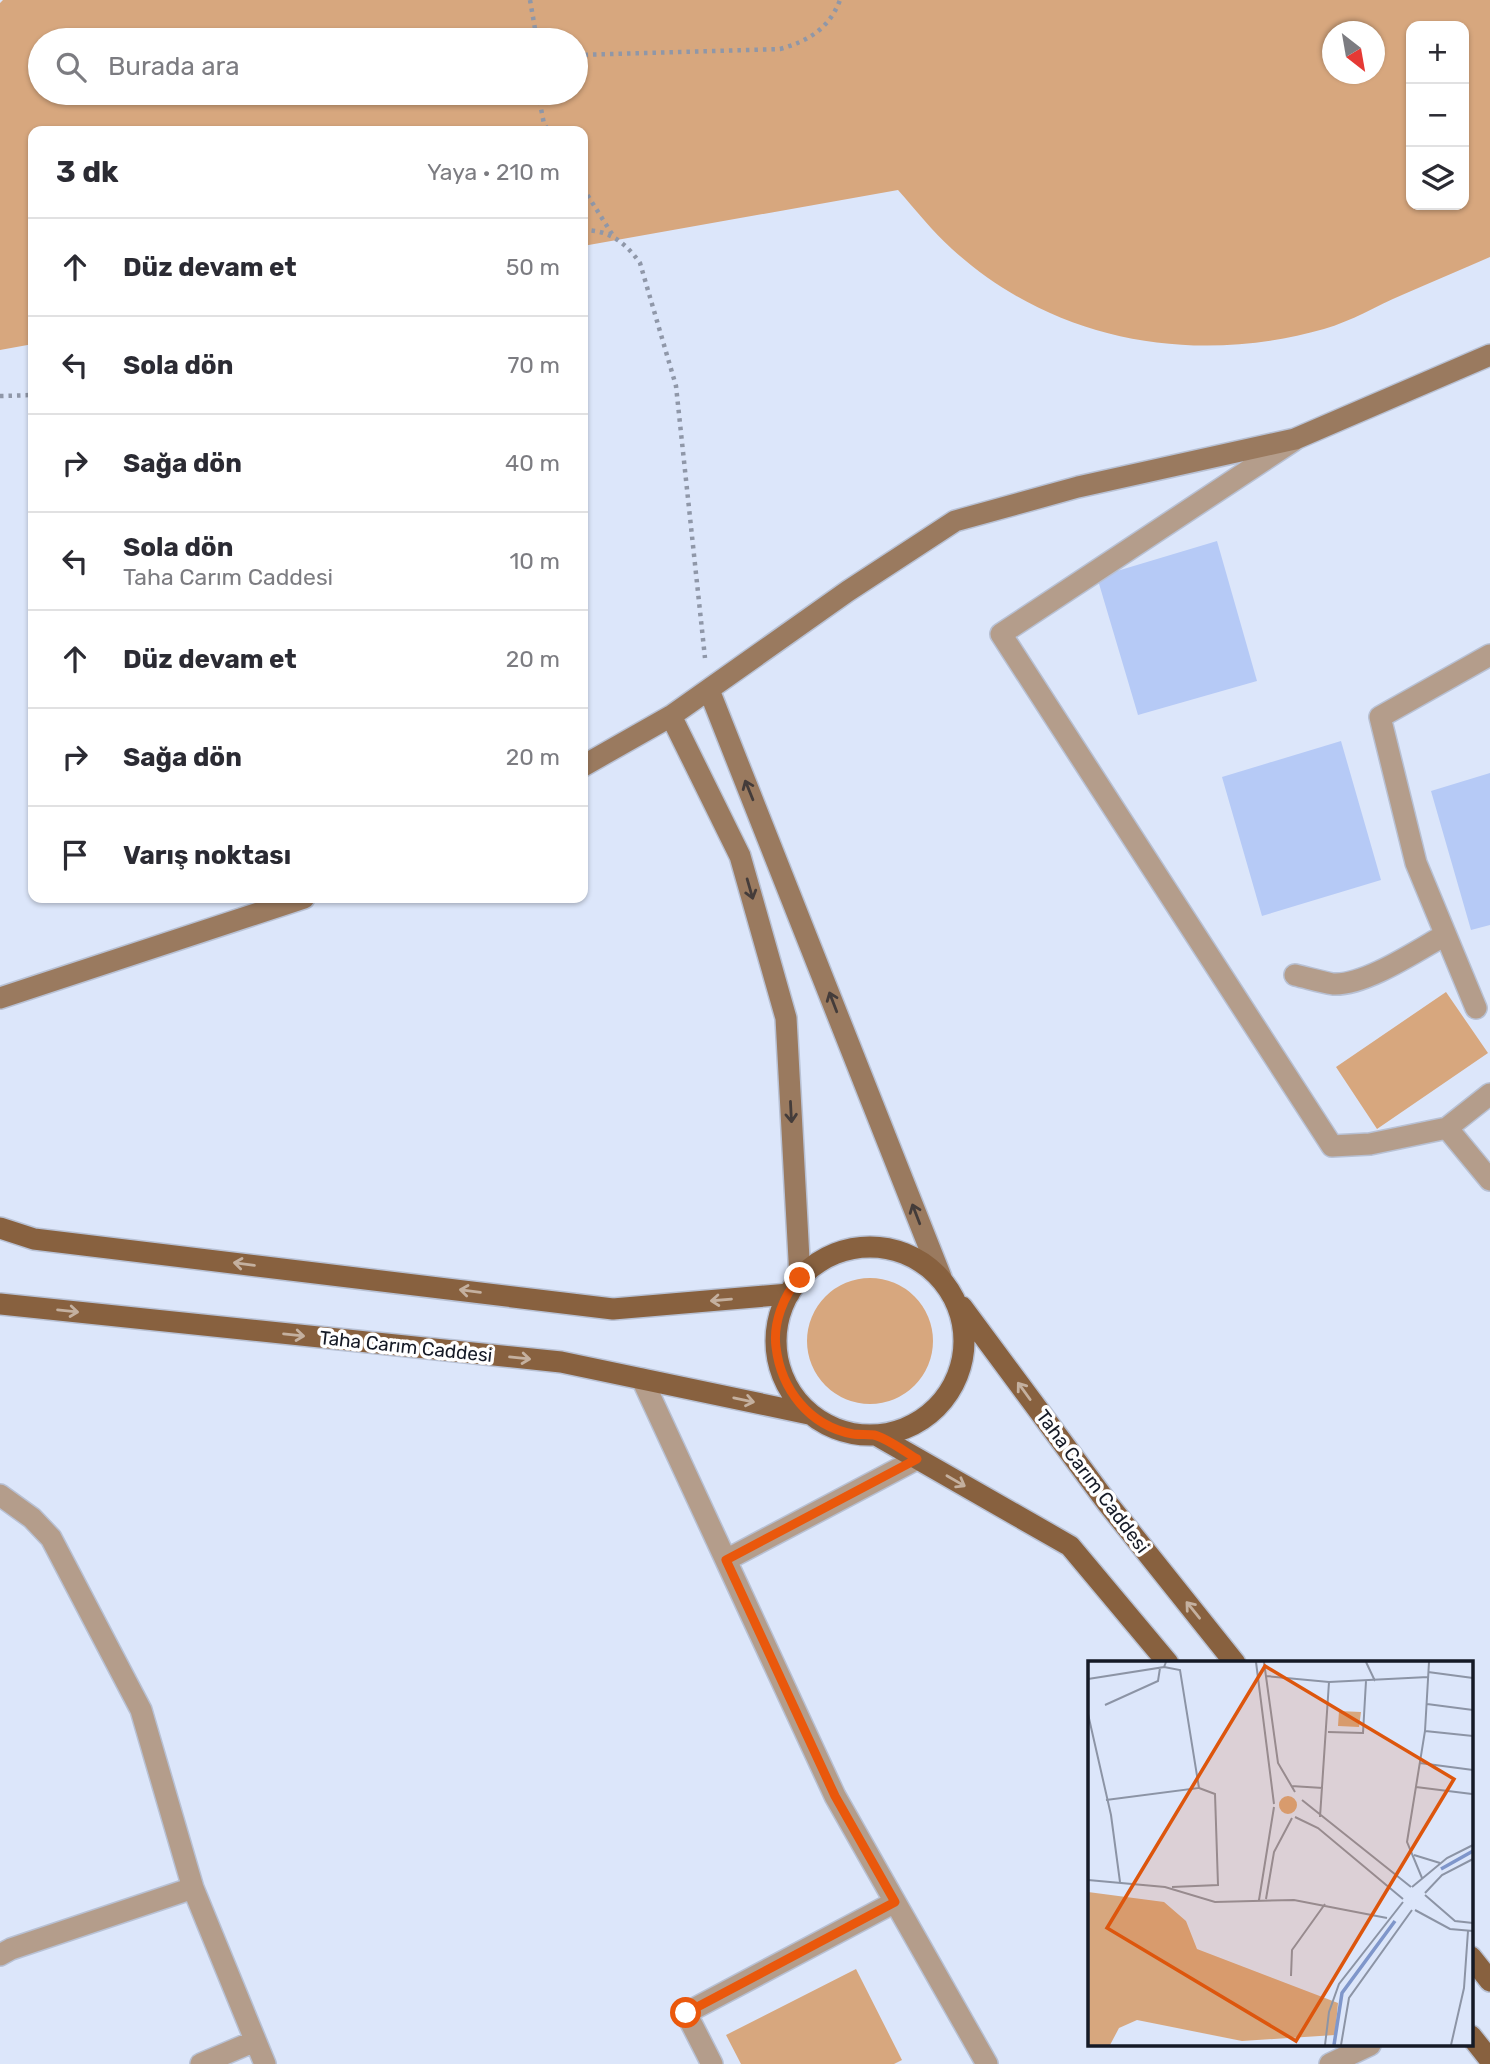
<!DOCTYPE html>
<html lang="tr">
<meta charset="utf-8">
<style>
:root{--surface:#fff;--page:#f7f7f7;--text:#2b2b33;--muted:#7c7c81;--line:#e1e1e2}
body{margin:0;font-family:Rubik,sans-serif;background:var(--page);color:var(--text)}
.controls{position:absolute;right:21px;top:21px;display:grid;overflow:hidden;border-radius:14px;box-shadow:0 2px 5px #0004}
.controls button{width:63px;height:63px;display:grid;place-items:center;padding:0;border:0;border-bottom:2px solid var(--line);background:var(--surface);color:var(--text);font:35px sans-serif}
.compass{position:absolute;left:1322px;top:21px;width:63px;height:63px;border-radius:50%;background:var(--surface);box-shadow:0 2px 5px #0004;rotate:149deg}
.stop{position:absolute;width:21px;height:21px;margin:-16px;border:5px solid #ea580c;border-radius:50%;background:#fff}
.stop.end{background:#ea580c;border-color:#fff;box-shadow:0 2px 7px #0008}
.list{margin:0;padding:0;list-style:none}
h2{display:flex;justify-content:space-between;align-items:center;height:91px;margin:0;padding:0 28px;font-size:30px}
h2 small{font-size:23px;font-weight:400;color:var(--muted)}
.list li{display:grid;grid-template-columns:46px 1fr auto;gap:21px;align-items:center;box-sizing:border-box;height:98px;padding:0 28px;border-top:2px solid var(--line)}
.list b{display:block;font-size:26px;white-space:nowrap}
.list p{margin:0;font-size:23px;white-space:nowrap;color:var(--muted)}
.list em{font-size:23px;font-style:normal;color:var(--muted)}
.icon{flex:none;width:38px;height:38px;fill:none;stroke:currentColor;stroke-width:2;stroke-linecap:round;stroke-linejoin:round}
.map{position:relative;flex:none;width:1490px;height:2064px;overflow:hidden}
.search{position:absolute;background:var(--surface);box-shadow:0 2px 5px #0004;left:28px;top:28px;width:560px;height:77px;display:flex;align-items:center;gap:18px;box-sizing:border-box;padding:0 24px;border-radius:38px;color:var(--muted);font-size:26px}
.panel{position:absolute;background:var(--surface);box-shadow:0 2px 5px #0004;left:28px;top:126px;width:560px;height:777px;border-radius:14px}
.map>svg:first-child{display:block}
.green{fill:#d7a77e;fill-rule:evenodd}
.building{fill:#b6caf6}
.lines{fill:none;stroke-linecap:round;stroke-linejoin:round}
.lane-casing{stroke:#b8c1d4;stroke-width:24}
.street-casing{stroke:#b8c1d4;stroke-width:24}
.secondary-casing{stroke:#b8c1d4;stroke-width:24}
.primary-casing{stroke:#b8c1d4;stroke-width:24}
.path{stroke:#8f97a8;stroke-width:4.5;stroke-dasharray:3.5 5;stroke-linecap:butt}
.lane{stroke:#b49d8b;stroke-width:21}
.street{stroke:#b49d8b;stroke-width:21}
.secondary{stroke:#9a7a5f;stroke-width:21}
.primary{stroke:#88613f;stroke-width:21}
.oneway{stroke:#443c3a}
.oneway2{stroke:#c4b09f}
.route{stroke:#ea580c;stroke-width:9}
.labels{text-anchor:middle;stroke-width:7;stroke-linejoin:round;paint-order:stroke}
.street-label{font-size:19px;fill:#151a26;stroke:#fff}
.inset-river{fill:none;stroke:#7f96ca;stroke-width:3.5}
.inset-road{fill:none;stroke:#8c94a5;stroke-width:2}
.view{fill:#dd560d;fill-opacity:0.15;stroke:#dd560d;stroke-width:3.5}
.inset-edge{fill:none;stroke:#151a26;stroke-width:3.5}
</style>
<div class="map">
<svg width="1490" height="2064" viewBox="0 0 1490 2064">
<rect width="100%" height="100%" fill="#dce6fa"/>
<path class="green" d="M3 0H1490V257C1461 270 1431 282 1402 295 1376 306 1352 321 1324 329 1194 366 1054 342 952 249 932 231 916 210 898 190L583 246V131H33V344L0 350V3ZM1464 26V205H1411V26ZM1332 32H1374V74H1332ZM40 40H576V93H40Z
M1446 992 1488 1053 1377 1129 1336 1067Z
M807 1341a63 63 0 1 1 126 0a63 63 0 1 1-126 0Z
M856 1969 902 2060 894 2064H741L726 2035Z"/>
<path class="building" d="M1217 541 1257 681 1138 715 1097 577Z
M1341 741 1381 880 1262 916 1222 777Z
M1490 773V925L1471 930 1431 791Z"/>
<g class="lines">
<g class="lane-casing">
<path id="lane" d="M1295 975C1308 978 1321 982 1333 984 1365 986 1418 950 1445 935
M1476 1008 1416 863 1380 717 1490 655"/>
</g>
<g class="street-casing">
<path id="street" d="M1293 441 1001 634 1332 1146 1370 1144 1447 1128
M1490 1094 1447 1128 1490 1180
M642 1379 835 1796 987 2064
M0 1495 32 1518 51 1538 141 1710 193 1888 265 2064
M726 1560 917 1459
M0 1955 11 1949 193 1888
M201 2064 255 2041
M712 2064 686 2013 895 1902
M1330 2064 1370 2045"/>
</g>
<g class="secondary-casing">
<path id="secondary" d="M709 690 941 1277
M671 716 740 856 786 1018 800 1278
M583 766 671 716 848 591 955 521 1078 487 1295 439 1490 355
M0 998 304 898"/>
</g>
<g class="primary-casing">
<path id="primary" d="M0 1228 34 1239 613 1309 789 1294
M776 1341a94 94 0 1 1 188 0a94 94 0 1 1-188 0Z
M0 1304 561 1362 809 1414
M962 1307 1108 1504 1235 1663
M876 1435 1070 1546 1168 1663
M1471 1957 1490 1981
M1471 2036 1490 2060"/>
</g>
<path class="path" d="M530 0 537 40
M576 55 780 49C808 41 829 29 840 0
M538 93 544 124 549 131
M583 188 612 234
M583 230C609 230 625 242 640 263L676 386 705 658
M0 396 33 395"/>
<use href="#lane" class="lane"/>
<use href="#street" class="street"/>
<use href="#secondary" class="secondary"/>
<use href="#primary" class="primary"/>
</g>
<defs><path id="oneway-shaft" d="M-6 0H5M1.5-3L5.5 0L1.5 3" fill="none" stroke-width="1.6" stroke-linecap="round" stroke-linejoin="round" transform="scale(1.75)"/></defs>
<g class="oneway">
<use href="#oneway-shaft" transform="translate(749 790) rotate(-112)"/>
<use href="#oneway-shaft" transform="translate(750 889) rotate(74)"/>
<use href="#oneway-shaft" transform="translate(833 1002) rotate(-111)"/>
<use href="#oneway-shaft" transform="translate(791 1112) rotate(87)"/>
<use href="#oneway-shaft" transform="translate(916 1214) rotate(-111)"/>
</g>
<g class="oneway2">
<use href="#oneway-shaft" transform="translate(244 1264) rotate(-173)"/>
<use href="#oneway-shaft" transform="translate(470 1291) rotate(-173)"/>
<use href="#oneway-shaft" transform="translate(721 1300) rotate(175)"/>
<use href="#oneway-shaft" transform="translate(68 1311) rotate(6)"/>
<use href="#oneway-shaft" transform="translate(294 1335) rotate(6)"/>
<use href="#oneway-shaft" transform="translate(520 1358) rotate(6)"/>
<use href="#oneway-shaft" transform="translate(1024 1391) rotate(-126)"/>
<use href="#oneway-shaft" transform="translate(744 1400) rotate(12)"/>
<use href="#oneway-shaft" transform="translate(956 1481) rotate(30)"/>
<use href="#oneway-shaft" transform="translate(1193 1610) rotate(-129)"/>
</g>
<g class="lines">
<path class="route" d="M686 2013 895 1902 835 1796 726 1560 917 1459C905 1452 887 1438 874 1435 867 1434 860 1435 853 1434 809 1426 781 1389 776 1347 773 1324 783 1295 800 1278"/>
</g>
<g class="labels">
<g class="street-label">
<text transform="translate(406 1346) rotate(6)" y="7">Taha Carım Caddesi</text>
<text transform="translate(1093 1481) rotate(53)" y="7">Taha Carım Caddesi</text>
</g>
</g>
<g transform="translate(1088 1661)">
<rect width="385" height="385" fill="#dce6fa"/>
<path d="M251 50 273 51 271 66 250 65ZM191 144a9 9 0 1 1 18 0a9 9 0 1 1-18 0ZM0 231 76 241 98 260 109 288 250 342 247 374 154 380 49 359 31 367 22 384H0Z" fill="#d7a77e"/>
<path class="inset-river" d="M353 208 385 190M246 384 254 332 307 260"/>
<path class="inset-road" d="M168 1 186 143M176 1 190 102 207 131M278 1 287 20M340 11 385 17M178 15 241 21 340 16M0 18 76 6 78 1M339 43 385 49M17 44 70 20 72 7M0 53 23 154 32 221M337 70 385 75M240 71 275 72 278 20M332 102 385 109M203 125 235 127M328 126 384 133M18 139 111 127 92 9 76 6M214 139 323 226M207 156 230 167 315 238M232 156 241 21M326 194 352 202M334 217 319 181 337 70 341 1M0 219 77 226 127 241 206 239 299 257M84 226 130 224 127 133 111 127M324 226 359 197 385 184M337 232 354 214 385 198M337 234 367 260 385 262M178 238 186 191 204 157M171 239 186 146M327 249 362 268 385 270M203 315 204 289 237 243M237 384 241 351 251 323 315 241M253 384 261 337 324 249M363 384 376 327 380 270"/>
<path class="view" d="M177 5 366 118 208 380 19 267Z"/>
<rect width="385" height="385" class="inset-edge"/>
</g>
</svg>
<div class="controls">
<button>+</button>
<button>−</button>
<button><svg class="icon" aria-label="layers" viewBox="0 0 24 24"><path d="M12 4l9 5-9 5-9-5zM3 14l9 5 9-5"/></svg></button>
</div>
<svg class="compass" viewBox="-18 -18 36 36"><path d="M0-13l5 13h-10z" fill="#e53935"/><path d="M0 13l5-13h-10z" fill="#7c7c81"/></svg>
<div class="stop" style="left:686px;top:2013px"></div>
<div class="stop end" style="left:800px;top:1278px"></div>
<div class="search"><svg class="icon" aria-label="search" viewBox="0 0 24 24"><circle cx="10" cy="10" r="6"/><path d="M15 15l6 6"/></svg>Burada ara</div>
<section class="panel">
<h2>3 dk<small>Yaya · 210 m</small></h2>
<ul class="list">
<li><svg class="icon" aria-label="ahead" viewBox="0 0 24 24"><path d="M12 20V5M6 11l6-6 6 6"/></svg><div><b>Düz devam et</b></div><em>50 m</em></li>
<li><svg class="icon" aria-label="left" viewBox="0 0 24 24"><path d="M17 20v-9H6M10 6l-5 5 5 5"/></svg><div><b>Sola dön</b></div><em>70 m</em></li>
<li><svg class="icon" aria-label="right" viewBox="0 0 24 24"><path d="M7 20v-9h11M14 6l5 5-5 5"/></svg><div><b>Sağa dön</b></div><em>40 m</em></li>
<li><svg class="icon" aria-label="left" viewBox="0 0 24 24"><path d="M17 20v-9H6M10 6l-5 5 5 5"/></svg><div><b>Sola dön</b><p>Taha Carım Caddesi</p></div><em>10 m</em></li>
<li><svg class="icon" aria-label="ahead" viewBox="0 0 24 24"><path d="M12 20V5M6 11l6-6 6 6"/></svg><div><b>Düz devam et</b></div><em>20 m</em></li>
<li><svg class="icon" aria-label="right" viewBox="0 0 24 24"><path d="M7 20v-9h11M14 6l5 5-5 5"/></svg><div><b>Sağa dön</b></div><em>20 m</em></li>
<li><svg class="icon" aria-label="arrive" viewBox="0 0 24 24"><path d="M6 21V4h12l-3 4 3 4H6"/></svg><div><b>Varış noktası</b></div></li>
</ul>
</section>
</div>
